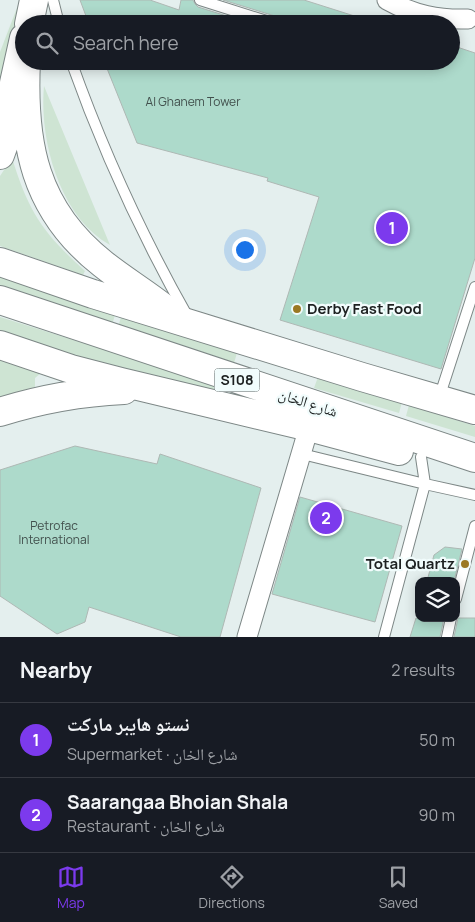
<!DOCTYPE html>
<meta charset="utf-8">
<style>
:root{--surface:#171b24;--page:#20242c;--text:#f1f3f6;--muted:#9ea1a6;--line:#363941;--accent:#7c3aed}
body{margin:0;font-family:Manrope,"Noto Naskh Arabic",sans-serif;background:var(--page);color:var(--text)}
.controls{position:absolute;right:15px;bottom:15px;display:grid;overflow:hidden;border-radius:10px;box-shadow:0 2px 12px #0003}
.controls button{width:45px;height:45px;display:grid;place-items:center;padding:0;border:0;border-bottom:1px solid var(--line);background:var(--surface);color:var(--text);font:25px sans-serif}
.you{position:absolute;left:244px;top:249px;width:18px;height:18px;margin:-12px;border:4px solid #fff;border-radius:50%;background:#1a73e8;box-shadow:0 0 0 8px #1a73e833}
.badge{display:grid;place-items:center;width:32px;height:32px;border-radius:50%;background:var(--accent);color:#fff;font-size:16px;font-weight:700}
.pin{position:absolute;translate:-50% -50%;border:2px solid #fff;box-shadow:0 1px 5px #0006}
.list{margin:0;padding:0;list-style:none}
h2{display:flex;justify-content:space-between;align-items:center;height:65px;margin:0;padding:0 20px;font-size:21px}
h2 small{font-size:16px;font-weight:400;color:var(--muted)}
.list li{display:grid;grid-template-columns:32px 1fr auto;gap:15px;align-items:center;box-sizing:border-box;height:75px;padding:0 20px;border-top:1px solid var(--line)}
.list b{display:block;font-size:19px;white-space:nowrap}
.list p{margin:0;font-size:16px;white-space:nowrap;color:var(--muted)}
.list em{font-size:16px;font-style:normal;color:var(--muted)}
.icon{flex:none;width:28px;height:28px;fill:none;stroke:currentColor;stroke-width:2;stroke-linecap:round;stroke-linejoin:round}
.map{position:relative;flex:none;width:475px;height:637px;overflow:hidden}
.search{position:absolute;background:var(--surface);box-shadow:0 2px 12px #0003;left:15px;right:15px;top:15px;height:55px;display:flex;align-items:center;gap:12px;box-sizing:border-box;padding:0 18px;border-radius:28px;color:var(--muted);font-size:19px}
.sheet{height:215px;background:var(--surface)}
nav{display:flex;justify-content:space-around;align-items:center;box-sizing:border-box;height:70px;border-top:1px solid var(--line);background:var(--surface);font-size:14px;color:var(--muted)}
nav a{display:grid;justify-items:center;gap:2px}
nav .on{color:var(--accent)}
.map>svg:first-child{display:block}
.green{fill:#cee4d3}
.building{fill:#addacb;stroke:#aeb8b4}
.lines{fill:none;stroke-linecap:round;stroke-linejoin:round}
.lane-casing{stroke:#7d8786;stroke-width:12}
.street-casing{stroke:#7d8786;stroke-width:21}
.primary-casing{stroke:#7d8786;stroke-width:30}
.lane{stroke:#fff;stroke-width:10}
.street{stroke:#fff;stroke-width:19}
.primary{stroke:#fff;stroke-width:28}
.poi-dot{fill:#9a7923;stroke:#f1fcfc;stroke-width:2}
.labels{text-anchor:middle;stroke-width:4.5;stroke-linejoin:round;paint-order:stroke}
.number-label{font-size:12px;fill:#414f4c}
.shield{fill:#f1fcfc;stroke:#5d6363;stroke-width:1}
.shield-label{font-size:14px;font-weight:bold;fill:#1d2121}
.poi-label{font-size:15px;font-weight:bold;fill:#1d2121;stroke:#f1fcfc;text-anchor:start}
.street-label{font-size:15px;fill:#1d2121;stroke:#f1fcfc}
</style>
<div class="map">
<svg width="475" height="637" viewBox="0 0 475 637">
<rect width="100%" height="100%" fill="#e4efee"/>
<path class="green" d="M20 0H25L0 129V52Z
M44 86 110 245C59 217 39 139 44 86Z
M12 158C29 213 43 233 85 271L83 275 0 246V176Z
M0 276 115 315 112 325 0 286Z
M0 317 227 388 224 400 0 335Z
M121 317 237 353 234 363 118 327Z
M0 359 41 373 35 378V387L0 397Z
M318 377 402 402 399 413 314 388Z
M409 405 475 426V437L406 416Z"/>
<path class="building" d="M80 0H150L179 10 181 0H193L195 4 198 7 252 24H89Z
M223 0H304L367 20V24H283L281 20 278 17Z
M451 45 475 53V258L441 369 280 320 319 197 267 181 268 178 137 143 104 61H451Z
M75 446 157 464 160 454 261 488 220 637H181L89 607 85 622 57 634 0 596V470Z
M300 497 402 526 375 622 272 594Z
M445 547 462 549 454 581H427L434 555Z
M416 618H444L440 637H410Z
M458 618H475V637H454Z"/>
<g class="lines">
<g class="lane-casing">
<path id="lane" d="M53 0 59 24
M200 0 276 24
M71 61C103 151 142 236 189 319
M439 398 475 287
M302 454 425 484 384 637
M421 457 425 484 475 495
M456 599 475 526
M447 637 451 618"/>
</g>
<g class="street-casing">
<path id="street" d="M387 0C414 15 438 20 468 19
M247 637 309 427"/>
</g>
<g class="primary-casing">
<path id="primary" d="M29 24 34 0
M26 61C22 143 34 210 103 264 123 280 145 293 165 309
M0 155 9 130 14 83 24 38
M0 262 93 294 362 377 475 410
M0 300 475 458
M0 345 71 369 121 382 309 427 399 451
M0 412C41 399 81 392 124 390"/>
</g>
<use href="#lane" class="lane"/>
<use href="#street" class="street"/>
<use href="#primary" class="primary"/>
</g>
<g class="poi-dot">
<circle cx="297" cy="309" r="5"/>
<circle cx="465" cy="564" r="5"/>
</g>
<g class="labels">
<g class="number-label">
<text x="193" y="106">Al Ghanem Tower</text>
<text x="54" y="530">Petrofac<tspan x="54" dy="14">International</tspan></text>
</g>
<rect class="shield" x="214.5" y="368.5" width="45" height="23" rx="4"/>
<g class="shield-label">
<text x="237" y="385">S108</text>
</g>
<g class="poi-label">
<text x="307" y="314">Derby Fast Food</text>
<text x="455" y="569" text-anchor="end">Total Quartz</text>
</g>
<g class="street-label">
<text transform="translate(308 403) rotate(18)" y="5">شارع الخان</text>
</g>
</g>
</svg>
<div class="controls">
<button><svg class="icon" aria-label="layers" viewBox="0 0 24 24"><path d="M12 4l9 5-9 5-9-5zM3 14l9 5 9-5"/></svg></button>
</div>
<div class="you"></div>
<div class="pin badge" style="left:392px;top:228px">1</div>
<div class="pin badge" style="left:326px;top:518px">2</div>
<div class="search"><svg class="icon" aria-label="search" viewBox="0 0 24 24"><circle cx="10" cy="10" r="6"/><path d="M15 15l6 6"/></svg>Search here</div>
</div>
<section class="sheet">
<h2>Nearby<small>2 results</small></h2>
<ul class="list">
<li><span class="badge">1</span><div><b>نستو هايبر ماركت</b><p>Supermarket · شارع الخان</p></div><em>50 m</em></li>
<li><span class="badge">2</span><div><b>Saarangaa Bhoian Shala</b><p>Restaurant · شارع الخان</p></div><em>90 m</em></li>
</ul>
</section>
<nav>
<a class="on"><svg class="icon" aria-label="map" viewBox="0 0 24 24"><path d="M3 6l6-2 6 2 6-2v14l-6 2-6-2-6 2zM9 4v14M15 6v14"/></svg>Map</a>
<a><svg class="icon" aria-label="directions" viewBox="0 0 24 24"><path d="M12 3l9 9-9 9-9-9zM9 14v-3h6M13 9l2 2-2 2"/></svg>Directions</a>
<a><svg class="icon" aria-label="saved" viewBox="0 0 24 24"><path d="M7 4h10v16l-5-4-5 4z"/></svg>Saved</a>
</nav>
